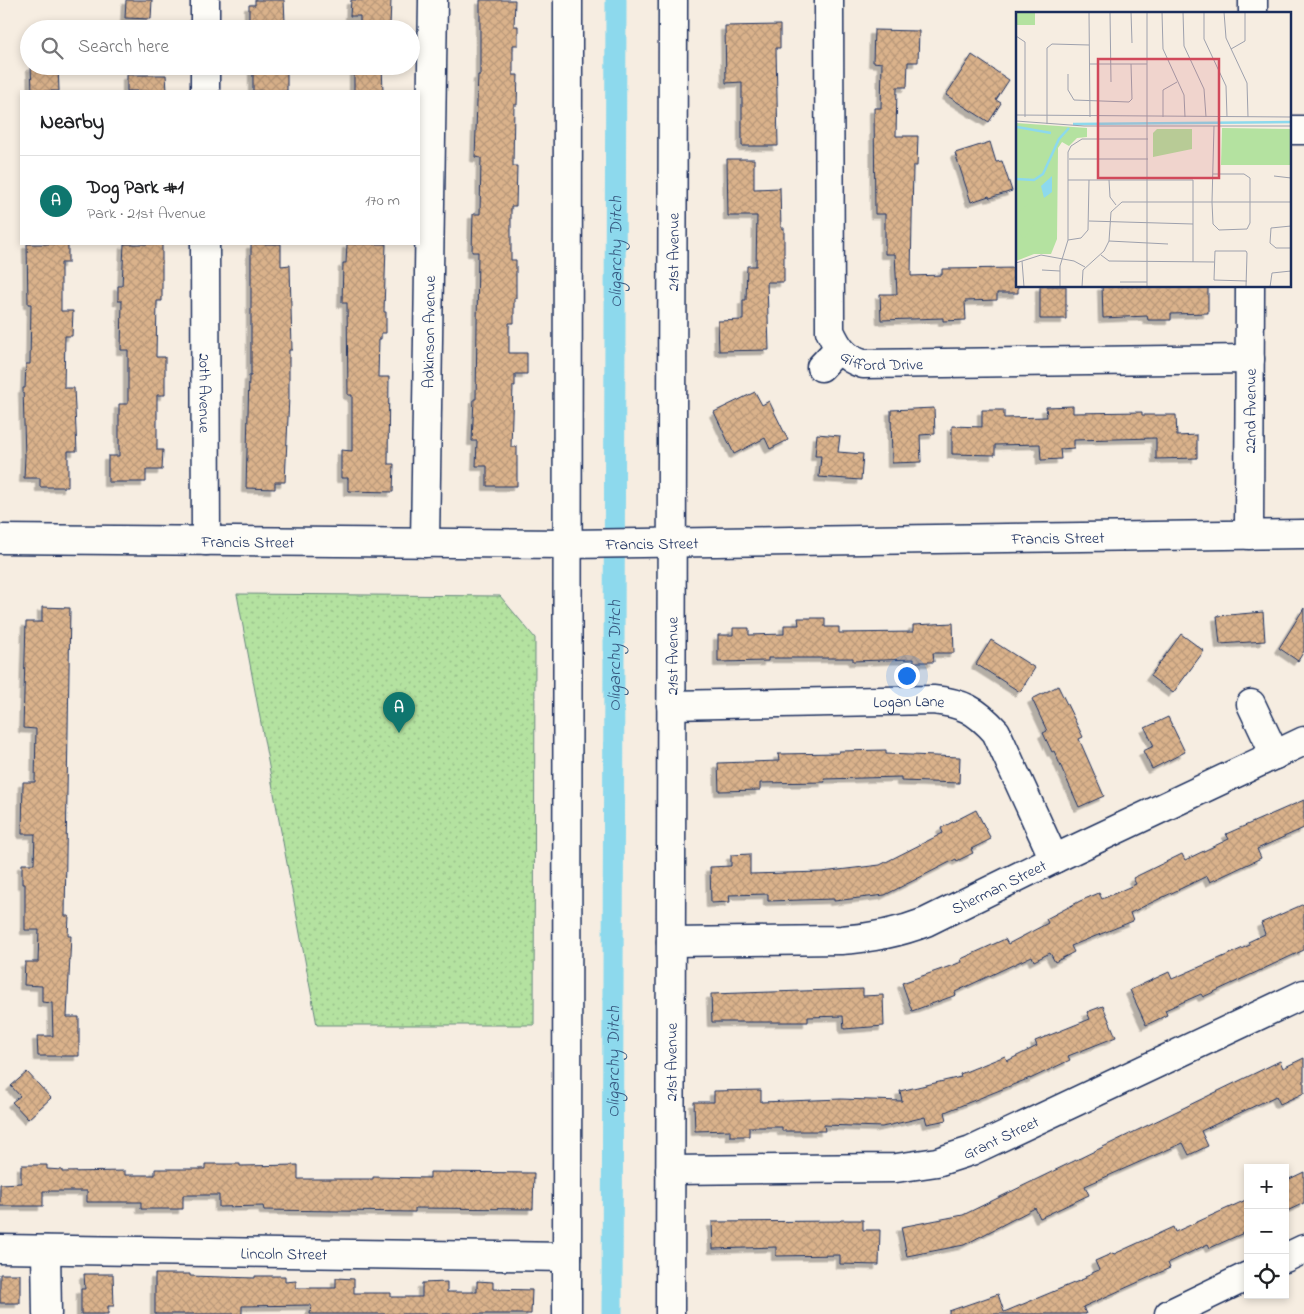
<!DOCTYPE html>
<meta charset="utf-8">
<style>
:root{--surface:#fff;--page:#f2f2f2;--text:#202124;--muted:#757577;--line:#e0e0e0;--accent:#0f766e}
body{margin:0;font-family:"Indie Flower",sans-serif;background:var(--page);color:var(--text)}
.controls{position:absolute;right:15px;bottom:15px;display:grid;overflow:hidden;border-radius:0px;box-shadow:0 2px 8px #0003}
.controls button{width:45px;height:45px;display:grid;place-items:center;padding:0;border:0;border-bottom:1px solid var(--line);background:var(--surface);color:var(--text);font:25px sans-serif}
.you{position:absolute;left:906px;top:675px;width:18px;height:18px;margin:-12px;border:4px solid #fff;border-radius:50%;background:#1a73e8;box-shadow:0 0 0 8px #1a73e833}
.badge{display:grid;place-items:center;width:32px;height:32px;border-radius:50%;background:var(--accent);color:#fff;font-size:16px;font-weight:700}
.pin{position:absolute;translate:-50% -41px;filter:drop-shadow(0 1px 2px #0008)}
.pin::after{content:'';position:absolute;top:26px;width:18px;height:15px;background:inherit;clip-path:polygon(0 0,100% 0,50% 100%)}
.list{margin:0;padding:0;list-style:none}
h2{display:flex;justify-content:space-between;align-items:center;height:65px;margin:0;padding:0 20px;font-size:21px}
h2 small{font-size:16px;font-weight:400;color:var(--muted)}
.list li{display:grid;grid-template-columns:32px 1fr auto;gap:15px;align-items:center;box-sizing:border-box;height:90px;padding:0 20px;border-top:1px solid var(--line)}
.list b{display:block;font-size:19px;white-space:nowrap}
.list p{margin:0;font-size:16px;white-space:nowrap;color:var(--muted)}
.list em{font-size:16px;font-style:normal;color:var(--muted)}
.icon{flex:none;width:28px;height:28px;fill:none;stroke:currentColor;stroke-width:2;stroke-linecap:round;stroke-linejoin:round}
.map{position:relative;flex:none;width:1304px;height:1314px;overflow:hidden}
.search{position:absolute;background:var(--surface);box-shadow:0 2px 8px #0003;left:20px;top:20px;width:400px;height:55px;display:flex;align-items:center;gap:12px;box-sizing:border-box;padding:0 18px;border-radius:28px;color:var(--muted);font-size:19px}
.panel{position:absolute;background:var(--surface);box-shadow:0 2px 8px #0003;left:20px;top:90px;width:400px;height:155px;border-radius:0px}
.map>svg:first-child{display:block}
.park{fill:url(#park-dots);stroke:#68887f}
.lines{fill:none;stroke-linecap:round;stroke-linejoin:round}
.canal{stroke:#8dd9ed;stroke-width:21}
.building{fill:url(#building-cross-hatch);stroke:#1b2f5e;filter:url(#shadow)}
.minor-casing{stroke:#1b2f5e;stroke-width:31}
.minor{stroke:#fdfcf7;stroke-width:28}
.labels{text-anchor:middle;stroke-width:4;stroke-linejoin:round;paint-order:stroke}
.street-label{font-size:16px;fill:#1b2f5e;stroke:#fdfcf7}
.water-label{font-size:18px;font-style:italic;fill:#385a82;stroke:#fdfcf7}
.inset-river{fill:none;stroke:#8dd9ed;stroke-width:2.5}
.inset-road{fill:none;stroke:#9ea1ad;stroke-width:1}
.view{fill:#d1495b;fill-opacity:0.15;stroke:#d1495b;stroke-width:2.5}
.inset-edge{fill:none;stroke:#1b2f5e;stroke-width:2.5}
</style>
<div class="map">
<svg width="1304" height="1314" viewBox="0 0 1304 1314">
<defs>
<pattern id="park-dots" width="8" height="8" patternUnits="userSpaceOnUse" patternTransform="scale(1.25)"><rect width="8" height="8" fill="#b4e2a0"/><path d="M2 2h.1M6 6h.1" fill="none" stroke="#9ac28c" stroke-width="1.8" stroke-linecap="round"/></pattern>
<pattern id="building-cross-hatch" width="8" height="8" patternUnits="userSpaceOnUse" patternTransform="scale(1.25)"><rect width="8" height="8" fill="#dab28b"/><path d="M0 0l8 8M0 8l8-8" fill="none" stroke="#ba997a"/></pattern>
<filter id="shadow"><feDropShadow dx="-4.5" dy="4.5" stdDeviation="0" flood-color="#0004"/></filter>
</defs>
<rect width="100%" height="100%" fill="#f6ede1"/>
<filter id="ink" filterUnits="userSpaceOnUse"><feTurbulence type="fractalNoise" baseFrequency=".02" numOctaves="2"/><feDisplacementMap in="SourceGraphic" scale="10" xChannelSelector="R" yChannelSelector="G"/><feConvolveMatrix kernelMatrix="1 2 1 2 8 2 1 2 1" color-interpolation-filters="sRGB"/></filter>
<g filter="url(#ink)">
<path class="park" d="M237 594 500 596 535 638 534 1025H317Z"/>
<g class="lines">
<path class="canal" id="s1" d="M612 1314 616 0"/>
</g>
<path class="building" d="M126 0H152L151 19 125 18Z
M255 0H284L285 22 249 23V5H255Z
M351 0H391L390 26 360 25V16H350Z
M480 0H515L514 26H518V45H513V75H518L517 105H514L513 166H517L516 206H511V260H516V298H514V323H509V353H527V374H515V386H513L511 447H517V486H487V466H476L477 441H472L474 399H476L478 252H472L473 214H480L481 158 475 157 478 75H480Z
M780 25V48H776L778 146H742V82L726 83 725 26Z
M874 30 919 31 918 62H908L907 87H897L896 136H918L917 166H913L911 276 942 275V269L1018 268V293H997V300L965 301 966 320 943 321V318L881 320 880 294H897L895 254H885V214H875L874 108H881L882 63 873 62Z
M972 55 1009 80 996 100 1001 103 989 122 946 95Z
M31 66H58L59 91H32Z
M253 66H287V91H253Z
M354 66H382L383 91H354Z
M127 75H166L167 91H127Z
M990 142 996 162 1002 161 1012 191 990 198 989 196 971 202 955 153Z
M727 159H754V189L780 188 781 228H784V282H767L769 350 719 351 718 321 743 320V300H746L747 266H756L757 216H728Z
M27 244H68V263H61V311H73L72 336H65L64 388H74L77 451H68V487H40V478H24L25 457 23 388H25L26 364H30L31 304H28Z
M124 244H162V301H157L156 357H165V395H157V450H163L162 470H146V482H108V456H119V404H128V350H121L122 301H118V286H122Z
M251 244H281V266L290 265 292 350H289V397L285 482H275V489L246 488 249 376H251Z
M347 244H386L384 312H386V333H381V339H379L378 377H389L388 464H394L393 492 348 491V478H341V450L352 451V395H348L347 303H342L343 263H346Z
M1040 286H1066V319H1040Z
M1102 286H1208V313L1171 314V320H1148L1147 316 1103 318Z
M755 392 762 405 769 401 788 440 770 449 765 438 734 454 714 412Z
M1073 406V413L1142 412V415H1176L1177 436 1197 435V458L1156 459V438L1074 440V448L1060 449 1061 459 1041 460 1040 444 995 445V455L952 454V426L982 427V410H1004V418L1047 417 1046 407Z
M934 408 935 434 920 435 921 462 892 463 891 410Z
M817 434 840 436 838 452 863 454 861 480 819 477 821 456H815Z
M42 607 70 608 65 916H69L68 936H71L67 1017H79V1056H38L37 1036H53L52 1003 42 1002V986L24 985 25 962H38L39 930H25V884H22V864H34L35 834H22L23 782H35L36 729 23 728 26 622H42Z
M1304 608V651L1298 661 1279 648Z
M1263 612 1265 641 1220 644 1217 616Z
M798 618H825V627H839V633L913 632V625L953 623 954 653H933L934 662H914V659L853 661V658H768V661L718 662V635H733V628H749V635L784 634V625H799Z
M1181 634 1204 651 1173 693 1150 676Z
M991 640 1035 668 1020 692 976 664Z
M1058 686 1083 737 1079 739 1104 796 1079 807 1054 751 1052 752 1043 733 1047 731 1032 699Z
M1168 717 1185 752 1152 769 1143 751 1154 746 1145 728Z
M886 750V754L960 757 959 783 901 781V777L824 779 825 782 760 783V790L719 791 718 763 779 761 778 754 839 753V751Z
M1304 800V828L1257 849 1261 858 1210 882 1207 876 1130 913 1133 921 1071 946 1074 952 1055 962 1050 953 1034 961 1032 956 955 992 956 995 912 1011 902 983 962 962 961 959 1005 939 1008 944 1048 923 1046 919 1080 901 1099 893 1102 899 1136 884 1133 878 1182 854 1185 860 1229 839 1226 834Z
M976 810 991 839 971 849 973 853 957 861 956 859 885 895 834 901V899L768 901V894L729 895 730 902 711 903 710 867 731 866V855L750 854V874L822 872 880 865 943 833 941 828Z
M1304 904V950L1203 997 1201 994 1165 1010 1167 1015 1146 1025 1130 990 1169 972 1172 979 1250 945 1248 942 1265 934 1261 923Z
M863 989V996L883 995 884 1026 844 1029 843 1016 808 1017V1022H712L711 994Z
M1103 1006 1116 1037 1068 1056 1070 1060 1030 1079V1078L945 1112 947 1120 927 1124 925 1117 882 1127 824 1125 825 1131H782V1127H749V1136H730V1130L695 1131 694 1102H714V1091L761 1090V1102L841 1099 902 1101 900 1091 961 1077 960 1074 1005 1056 1007 1061 1037 1046 1035 1041 1090 1019 1087 1012Z
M1304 1058V1093L1280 1104 1276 1096 1201 1131 1208 1146 1189 1155 1183 1143 1085 1186 1089 1195 1040 1218 1035 1208 964 1245 907 1256 901 1227 963 1215 1280 1061 1283 1068Z
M27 1072 51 1098 28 1119 12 1102 20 1096 11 1086Z
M205 1164H240V1166L298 1165V1179H373V1177L430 1178V1172L534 1173 533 1209 415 1208V1212L264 1210 263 1206 219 1207V1195H183V1209H141V1202H87V1191H43V1206H0V1184L21 1183V1165H47V1169L62 1170V1172L125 1171V1175H155V1169H205Z
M1304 1172V1203L1285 1212V1181Z
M1248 1199V1231L1210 1248 1208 1244 1168 1263 1170 1268 1083 1307 1086 1314H949V1311L998 1294 1004 1312 1086 1278 1085 1276 1099 1270 1095 1261 1113 1253 1114 1254 1173 1227 1175 1232Z
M841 1220H863V1230H880L879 1265 840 1264V1255L776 1256V1247L713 1249 712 1222 840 1221Z
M0 1274H20V1303H0Z
M84 1274H113L114 1306H108V1314H81V1289H85Z
M155 1274H190V1276L255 1278V1276H285V1282L296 1281V1288H336V1278L354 1279V1293H391V1297H422V1283L447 1282V1292H477V1281L493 1282V1289L532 1290 531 1314H310L311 1305 242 1306V1314H155Z"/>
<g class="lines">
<g class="minor-casing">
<g id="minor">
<path d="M205 0V29"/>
<path id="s2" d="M829 0 830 331C838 348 844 358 863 364L1250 359"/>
<path d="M1253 14V0"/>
<path d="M205 66V91"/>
<path d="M1290 130H1304"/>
<path id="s3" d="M205 244 206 541"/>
<path d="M821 367 838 349"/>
<path id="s4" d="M1249 535 1250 286"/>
<path id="s5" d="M0 539 568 544 1304 534"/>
<path id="s6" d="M425 543 433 0"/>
<path d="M1251 704 1275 755"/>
<path id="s7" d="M671 705 933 700C963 703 976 710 996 732L1054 859"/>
<path id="s8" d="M671 942 841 940C871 938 898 933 926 922L1054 859 1304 741"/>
<path id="s9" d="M670 1170 896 1168 937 1162 971 1151 1304 994"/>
<path id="s10" d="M0 1249 567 1257"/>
<path d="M46 1250 47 1314"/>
<path d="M1285 1258 1304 1249"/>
<path d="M567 1314 568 0"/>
<path id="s11" d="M670 1314 673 0"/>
<path d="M1169 1314 1248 1276"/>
</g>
</g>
<use href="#minor" class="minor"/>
</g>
</g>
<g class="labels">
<g class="street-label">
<text dy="6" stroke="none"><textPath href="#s11" startOffset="1062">21st Avenue</textPath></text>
<text dy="6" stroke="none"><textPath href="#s6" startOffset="211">Adkinson Avenue</textPath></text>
<text dy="6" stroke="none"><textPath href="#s2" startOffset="398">Gifford Drive</textPath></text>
<text dy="6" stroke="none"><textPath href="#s3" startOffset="149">20th Avenue</textPath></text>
<text dy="6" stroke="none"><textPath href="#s4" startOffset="124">22nd Avenue</textPath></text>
<text dy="6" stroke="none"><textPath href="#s5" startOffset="1058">Francis Street</textPath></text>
<text dy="6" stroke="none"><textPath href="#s5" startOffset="248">Francis Street</textPath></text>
<text dy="6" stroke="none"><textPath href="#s5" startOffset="652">Francis Street</textPath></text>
<text dy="6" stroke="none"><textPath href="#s11" startOffset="658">21st Avenue</textPath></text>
<text dy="6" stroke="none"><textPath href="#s7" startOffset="238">Logan Lane</textPath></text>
<text dy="6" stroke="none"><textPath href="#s8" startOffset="338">Sherman Street</textPath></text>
<text dy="6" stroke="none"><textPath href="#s11" startOffset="252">21st Avenue</textPath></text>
<text dy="6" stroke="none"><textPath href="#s9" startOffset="336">Grant Street</textPath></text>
<text dy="6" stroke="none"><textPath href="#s10" startOffset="284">Lincoln Street</textPath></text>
</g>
<g class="water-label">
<text dy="6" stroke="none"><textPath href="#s1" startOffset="1062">Oligarchy Ditch</textPath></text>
<text dy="6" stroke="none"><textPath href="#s1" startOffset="658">Oligarchy Ditch</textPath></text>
<text dy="6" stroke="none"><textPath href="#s1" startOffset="252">Oligarchy Ditch</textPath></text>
</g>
</g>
<g transform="translate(1016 12)">
<rect width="275" height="275" fill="#f6ede1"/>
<path d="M0 0H19V13H0ZM0 111 71 116V125L61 126 53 134 46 130 42 136 41 227 35 242H18L0 249ZM206 116 275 117V153H205ZM141 117H176V137L137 145V121Z" fill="#b4e2a0"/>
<path d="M13 192 18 212 8 227 0 216V201Z" fill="#b4e2a0"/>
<path d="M36 164V180L28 186 25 174Z" fill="#8dd9ed"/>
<path class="inset-river" d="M57 112 275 110M1 115 35 121M0 167 18 168 27 162 43 127 53 116"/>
<path class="inset-road" d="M73 0 74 105M94 0 95 70M115 0 116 31M131 0V275M146 0 147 37 168 83 169 105M167 0 168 34 188 77 190 105M188 0V27L210 74 211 105M208 0 210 26 231 71 232 105M0 24 9 30V105M215 37 229 29V0M73 52H131M52 62V78L58 88 113 90 116 87 115 52M0 103 275 105M147 105V78L161 70M0 109 68 114H275M31 112V36L36 32 73 33M53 147H132M197 162H228L234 166V211L231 217 203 218 197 212 196 190 198 114M258 164 275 166M52 168H177V250M93 168 94 185 100 193M73 209 177 212M275 214 255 216 254 231 260 236H275M52 228 65 226 72 218 73 168M93 229 152 232M85 243 93 249 198 250M6 249 8 275M0 251 25 243 58 249 69 255M26 258 44 259M104 270H131M44 275V254L52 228V140L55 134 66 127H132M66 275 67 258 88 239 93 229 95 200 106 190H275M230 275 231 241 230 239H199L198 268 231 269M254 275 256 261 275 259"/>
<path class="view" d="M82 47H203V166H82Z"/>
<rect width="275" height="275" class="inset-edge"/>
</g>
</svg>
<div class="controls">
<button>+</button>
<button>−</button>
<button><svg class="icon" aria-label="locate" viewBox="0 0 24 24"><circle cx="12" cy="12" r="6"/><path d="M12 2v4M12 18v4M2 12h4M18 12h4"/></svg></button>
</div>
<div class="you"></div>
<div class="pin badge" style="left:399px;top:733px">A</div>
<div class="search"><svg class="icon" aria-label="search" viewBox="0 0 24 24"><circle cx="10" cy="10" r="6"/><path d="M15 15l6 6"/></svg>Search here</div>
<section class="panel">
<h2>Nearby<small></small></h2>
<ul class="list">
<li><span class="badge">A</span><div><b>Dog Park #1</b><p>Park · 21st Avenue</p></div><em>170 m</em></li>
</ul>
</section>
</div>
